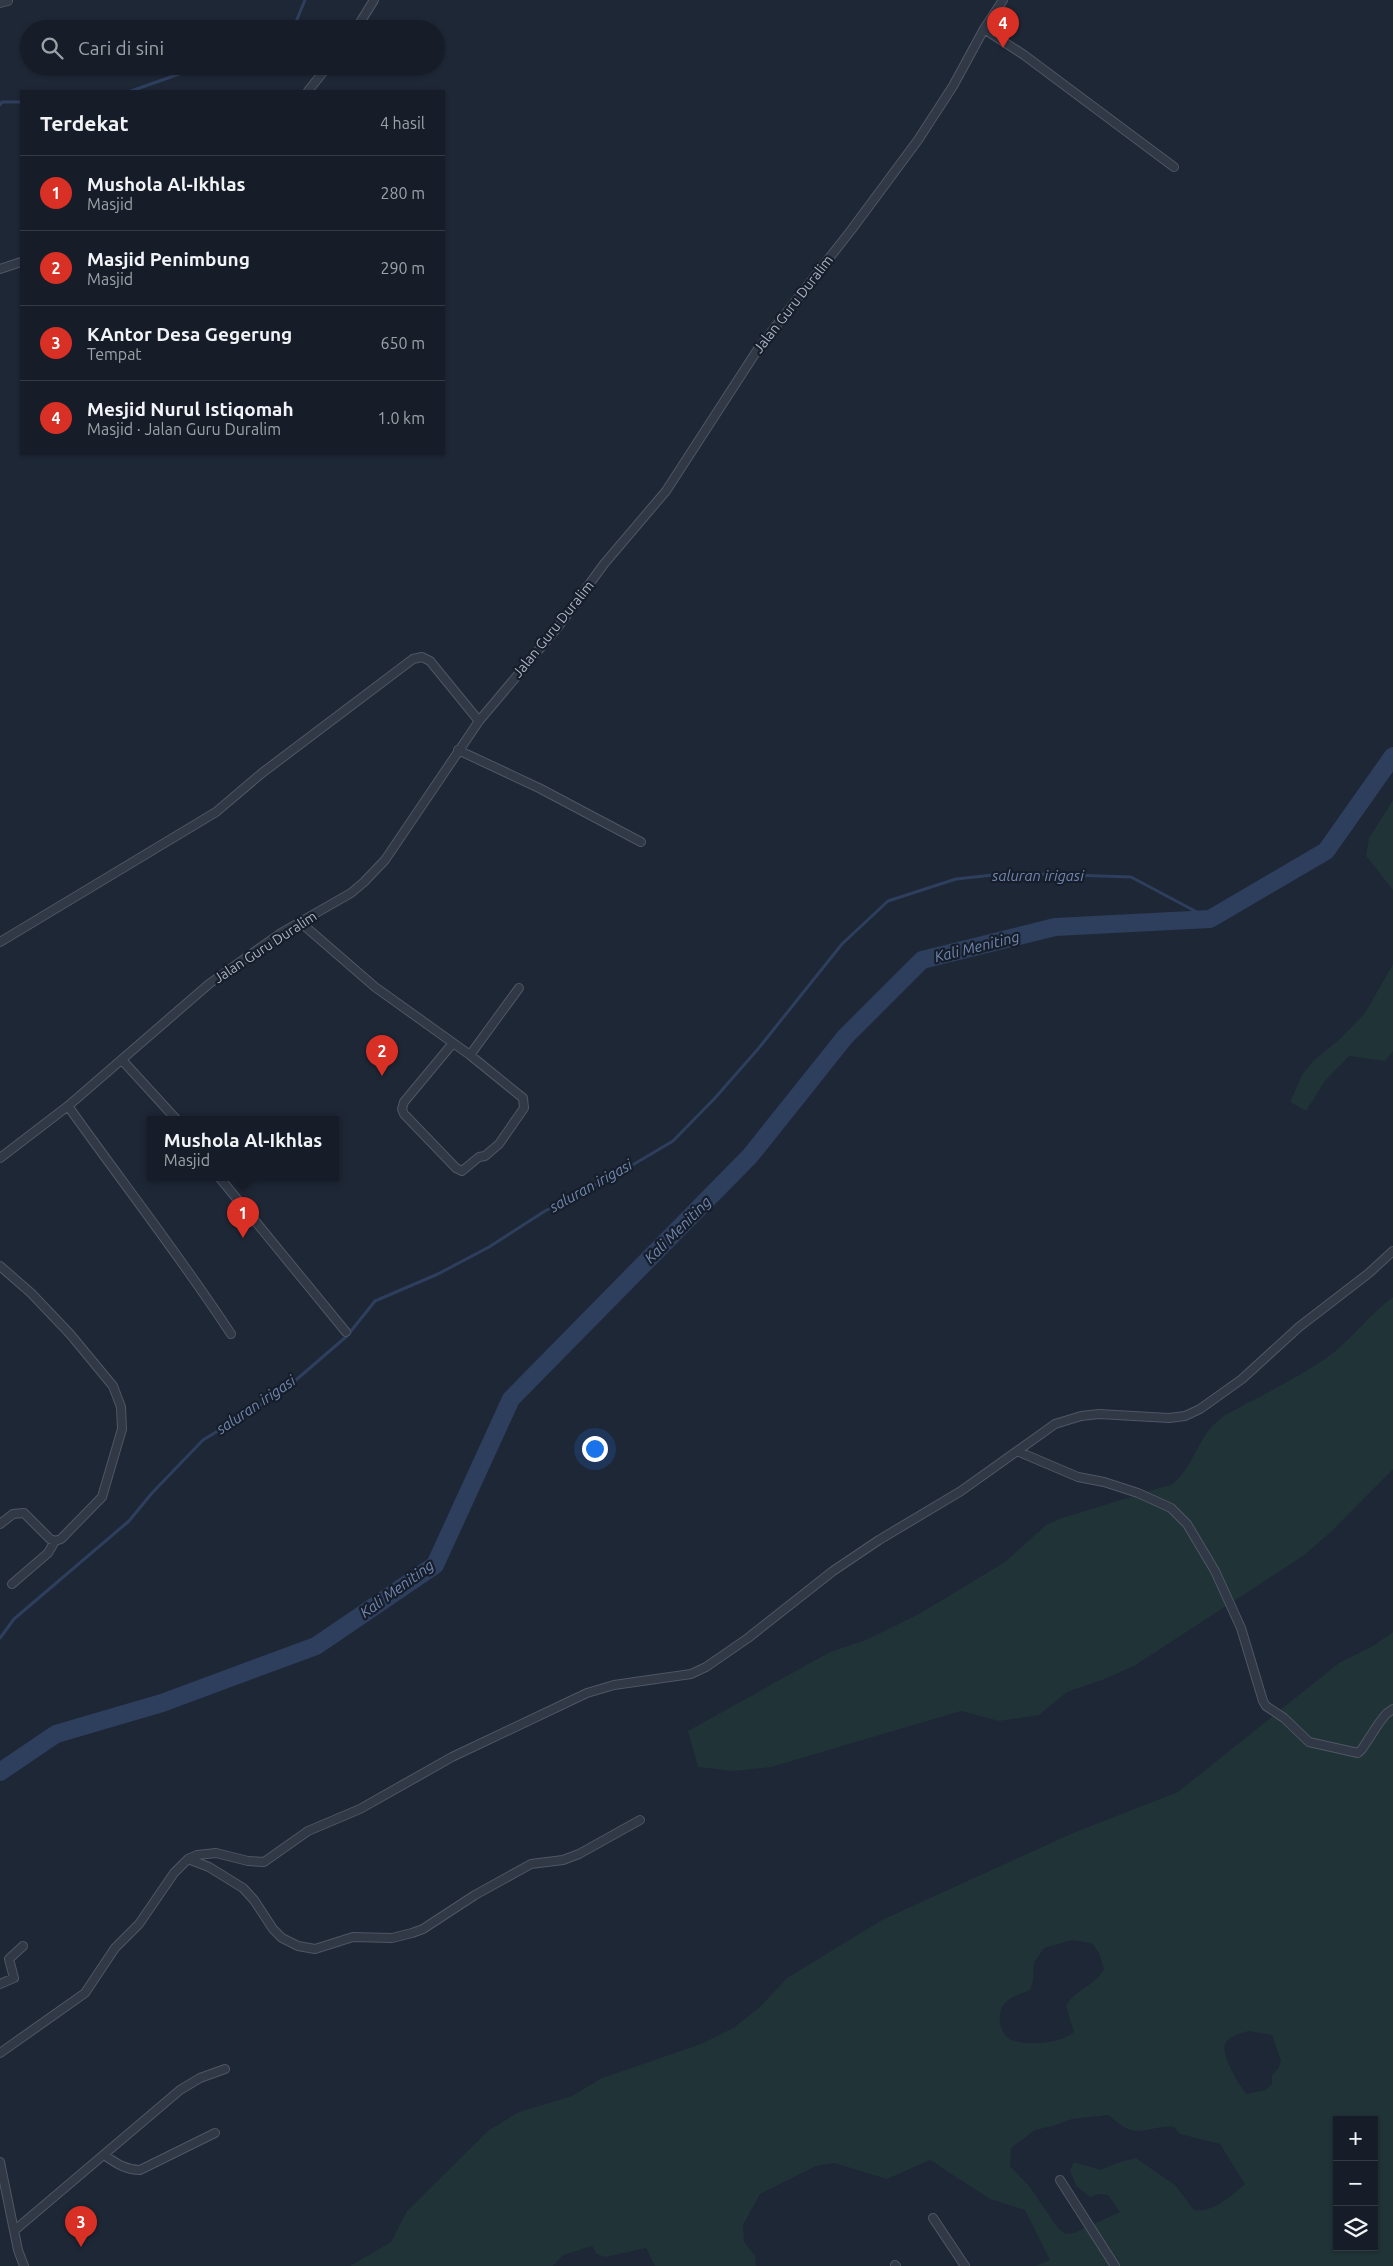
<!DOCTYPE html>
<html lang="id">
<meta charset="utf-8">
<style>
:root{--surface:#161d28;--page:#232a34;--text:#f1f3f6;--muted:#9ea2a8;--line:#353b45;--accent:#d93025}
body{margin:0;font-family:Ubuntu,sans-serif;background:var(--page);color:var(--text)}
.controls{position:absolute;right:15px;bottom:15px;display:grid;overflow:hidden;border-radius:0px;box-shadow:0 1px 4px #0004}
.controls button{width:45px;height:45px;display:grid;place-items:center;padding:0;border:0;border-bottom:1px solid var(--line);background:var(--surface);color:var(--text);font:25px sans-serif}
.you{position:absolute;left:594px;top:1448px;width:18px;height:18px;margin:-12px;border:4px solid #fff;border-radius:50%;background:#1a73e8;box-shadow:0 0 0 8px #1a73e833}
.badge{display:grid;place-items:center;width:32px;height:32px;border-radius:50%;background:var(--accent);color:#fff;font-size:16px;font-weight:700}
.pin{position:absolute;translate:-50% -41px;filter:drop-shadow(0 1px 2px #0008)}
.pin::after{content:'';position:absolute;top:26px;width:18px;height:15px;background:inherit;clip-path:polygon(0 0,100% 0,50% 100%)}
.popup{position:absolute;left:147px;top:1116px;width:192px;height:65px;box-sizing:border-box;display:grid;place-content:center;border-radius:0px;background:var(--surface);filter:drop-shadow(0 1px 4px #0005);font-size:16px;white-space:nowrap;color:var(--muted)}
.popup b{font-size:19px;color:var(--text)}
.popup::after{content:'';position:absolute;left:50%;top:100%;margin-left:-10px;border:10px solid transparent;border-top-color:var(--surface)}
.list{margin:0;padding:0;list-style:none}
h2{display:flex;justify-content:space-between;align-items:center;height:65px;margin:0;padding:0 20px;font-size:21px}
h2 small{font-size:16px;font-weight:400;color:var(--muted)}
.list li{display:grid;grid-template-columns:32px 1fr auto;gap:15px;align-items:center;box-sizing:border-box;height:75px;padding:0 20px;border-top:1px solid var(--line)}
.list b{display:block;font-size:19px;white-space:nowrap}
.list p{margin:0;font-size:16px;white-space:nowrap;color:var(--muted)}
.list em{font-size:16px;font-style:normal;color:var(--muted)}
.icon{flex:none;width:28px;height:28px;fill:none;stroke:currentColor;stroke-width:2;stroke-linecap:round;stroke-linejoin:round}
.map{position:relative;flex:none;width:1393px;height:2266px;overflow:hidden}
.search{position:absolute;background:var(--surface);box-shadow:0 1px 4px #0004;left:20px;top:20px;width:425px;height:55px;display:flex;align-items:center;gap:12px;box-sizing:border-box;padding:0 18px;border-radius:28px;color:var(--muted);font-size:19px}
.panel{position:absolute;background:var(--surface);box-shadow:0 1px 4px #0004;left:20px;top:90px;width:425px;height:365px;border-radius:0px}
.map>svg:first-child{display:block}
.green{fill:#203337;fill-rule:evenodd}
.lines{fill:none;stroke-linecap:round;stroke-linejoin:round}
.stream{stroke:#2e3e5d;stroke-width:3}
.river{stroke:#2e3e5d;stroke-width:18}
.minor-casing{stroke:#4f5665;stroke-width:10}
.minor{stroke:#313947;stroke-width:8}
.labels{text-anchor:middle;stroke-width:4.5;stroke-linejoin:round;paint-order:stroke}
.street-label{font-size:14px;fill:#abb3c4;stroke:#171e2b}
.water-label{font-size:15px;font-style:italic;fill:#7187af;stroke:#171e2b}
</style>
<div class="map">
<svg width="1393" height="2266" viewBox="0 0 1393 2266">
<rect width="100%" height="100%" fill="#1e2736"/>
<path class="green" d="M1393 800V890L1366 856 1369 838Z
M1393 964V1051L1385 1061 1349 1056 1325 1081 1306 1111 1290 1102 1302 1075 1313 1061 1340 1039 1365 1013Z
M1393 1297V1469L1332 1531 1303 1556 1134 1666 1102 1680 1067 1692 1039 1715 999 1721 961 1711 771 1767 734 1771 698 1767 688 1731 830 1652 866 1640 919 1614 1005 1562 1046 1525 1062 1518 1173 1484C1198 1461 1195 1437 1225 1415 1258 1397 1294 1380 1325 1359 1351 1341 1368 1315 1393 1297Z
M1393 1632V2266H1035L1050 2260 1025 2210 990 2199 930 2160 887 2179 834 2163 816 2166 760 2194 743 2225 744 2242 755 2256 756 2266H655L646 2248 605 2257 597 2254 592 2246 563 2255 553 2266H350L391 2242 407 2211 489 2130 519 2112 572 2096 602 2078 701 2044 735 2027 762 2005 787 1978 882 1920 1073 1833 1178 1792 1339 1663 1373 1646ZM1072 1940 1092 1943 1099 1953 1104 1969C1095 1986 1074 1990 1066 2006L1074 2032C1059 2044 1032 2045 1014 2041 999 2037 995 2012 1006 2002 1012 1996 1023 1993 1030 1990L1033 1981 1034 1963 1044 1948ZM1249 2031 1272 2035 1281 2061 1278 2069 1272 2075V2084L1265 2090 1247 2094C1239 2086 1221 2055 1225 2044 1229 2036 1241 2033 1249 2031ZM1108 2115C1115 2120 1123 2128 1131 2130 1145 2134 1159 2124 1174 2127L1180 2134 1220 2144 1245 2184C1230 2196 1214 2213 1194 2210L1175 2185 1136 2158 1117 2163 1101 2170 1074 2162 1070 2170 1076 2186 1090 2197 1099 2194 1108 2195 1120 2212 1074 2233 1065 2234 1058 2228 1029 2186 1010 2166 1011 2148 1035 2130 1053 2126 1072 2119ZM1337 2120H1374V2247H1337Z"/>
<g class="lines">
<path class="stream" d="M293 29 305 0
M131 91 202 66
M0 105 2 102H21
M0 1638 14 1619 129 1521 152 1493 203 1440 282 1392 347 1336 375 1301 438 1274 489 1247 545 1211 624 1170 673 1141 715 1098 758 1049 842 944 888 901 956 879 1012 873 1131 877 1210 919"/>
<path class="river" d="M0 1772 56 1734 162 1703 316 1646 435 1565 511 1399 750 1156 845 1037 922 960 1055 927 1210 919 1326 851 1393 756"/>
<g class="minor-casing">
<path id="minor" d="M0 3 8 1
M356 29 374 0
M984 29 1024 55 1174 167
M308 91 328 66
M0 269 21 262
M458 750 539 788 641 842
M300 922 375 987 470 1055 523 1098 524 1108 499 1144 485 1156 479 1157 462 1171 456 1168 404 1114 402 1109 404 1102 453 1043
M0 942 216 812 262 773 413 659 422 657 430 661 479 721
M470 1055 519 988
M122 1060 176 1119
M68 1106C122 1182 180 1256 231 1334
M0 1158 68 1106 209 984 281 933 351 893 364 882 385 860 479 721 558 627 604 564 666 491 758 349 852 229 918 140 953 86 984 29 1003 0
M219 1177 346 1332
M0 1266 31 1293 70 1334 113 1386 121 1407 122 1429 102 1497 61 1539 55 1541 50 1539 24 1513 13 1514 0 1524
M1017 1451 1078 1477 1104 1482 1138 1493 1171 1508 1187 1524 1215 1571 1241 1628 1263 1701 1266 1706 1284 1718 1309 1742 1358 1753 1362 1749 1379 1723 1386 1714 1393 1709
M12 1584 48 1553 55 1541
M188 1859 209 1867 243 1888 254 1900 273 1929 282 1938 298 1946 315 1949 353 1937 392 1938 412 1933 423 1929 475 1895 531 1864 563 1860 579 1854 640 1820
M0 1984 14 1978 9 1959 23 1946
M0 2053 85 1993 115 1948 139 1924 174 1873 188 1859 197 1855 216 1853 248 1861 264 1862 308 1831 360 1809 452 1757 587 1693 614 1685 691 1674 706 1667 748 1638 833 1571 879 1540 961 1491 1055 1424 1081 1416 1099 1414 1169 1418 1185 1416 1200 1409 1242 1379 1299 1327 1369 1273 1393 1251
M104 2155C116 2163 125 2170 140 2170L215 2133
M0 2162 18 2250 24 2266
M1060 2180 1115 2266
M933 2218 965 2266
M15 2230 180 2090 200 2078 225 2069
M895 2265 896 2266"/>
</g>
<use href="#minor" class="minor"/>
</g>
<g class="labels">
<g class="street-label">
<text transform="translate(793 304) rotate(-52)" y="5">Jalan Guru Duralim</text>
<text transform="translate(553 629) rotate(-51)" y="5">Jalan Guru Duralim</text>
<text transform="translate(265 947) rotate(-33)" y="5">Jalan Guru Duralim</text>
</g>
<g class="water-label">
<text x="1038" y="881">saluran irigasi</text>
<text transform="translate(977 947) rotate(-14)" y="5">Kali Meniting</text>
<text transform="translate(591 1186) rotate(-29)" y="5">saluran irigasi</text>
<text transform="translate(678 1230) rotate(-45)" y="5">Kali Meniting</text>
<text transform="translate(256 1405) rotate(-34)" y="5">saluran irigasi</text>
<text transform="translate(397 1589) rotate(-36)" y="5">Kali Meniting</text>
</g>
</g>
</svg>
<div class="controls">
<button>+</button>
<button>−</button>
<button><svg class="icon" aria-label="layers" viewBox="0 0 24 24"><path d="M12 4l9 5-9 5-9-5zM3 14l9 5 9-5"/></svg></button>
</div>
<div class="you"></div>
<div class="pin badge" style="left:243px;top:1238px">1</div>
<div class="popup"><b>Mushola Al-Ikhlas</b>Masjid</div>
<div class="pin badge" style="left:382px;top:1076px">2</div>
<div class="pin badge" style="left:81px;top:2247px">3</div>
<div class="pin badge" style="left:1003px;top:48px">4</div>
<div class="search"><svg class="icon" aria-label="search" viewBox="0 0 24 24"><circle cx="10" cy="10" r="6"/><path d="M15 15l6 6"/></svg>Cari di sini</div>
<section class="panel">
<h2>Terdekat<small>4 hasil</small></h2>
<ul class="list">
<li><span class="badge">1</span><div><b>Mushola Al-Ikhlas</b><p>Masjid</p></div><em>280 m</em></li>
<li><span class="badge">2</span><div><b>Masjid Penimbung</b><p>Masjid</p></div><em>290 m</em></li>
<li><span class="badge">3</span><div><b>KAntor Desa Gegerung</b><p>Tempat</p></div><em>650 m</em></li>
<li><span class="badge">4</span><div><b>Mesjid Nurul Istiqomah</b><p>Masjid · Jalan Guru Duralim</p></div><em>1.0 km</em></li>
</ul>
</section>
</div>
